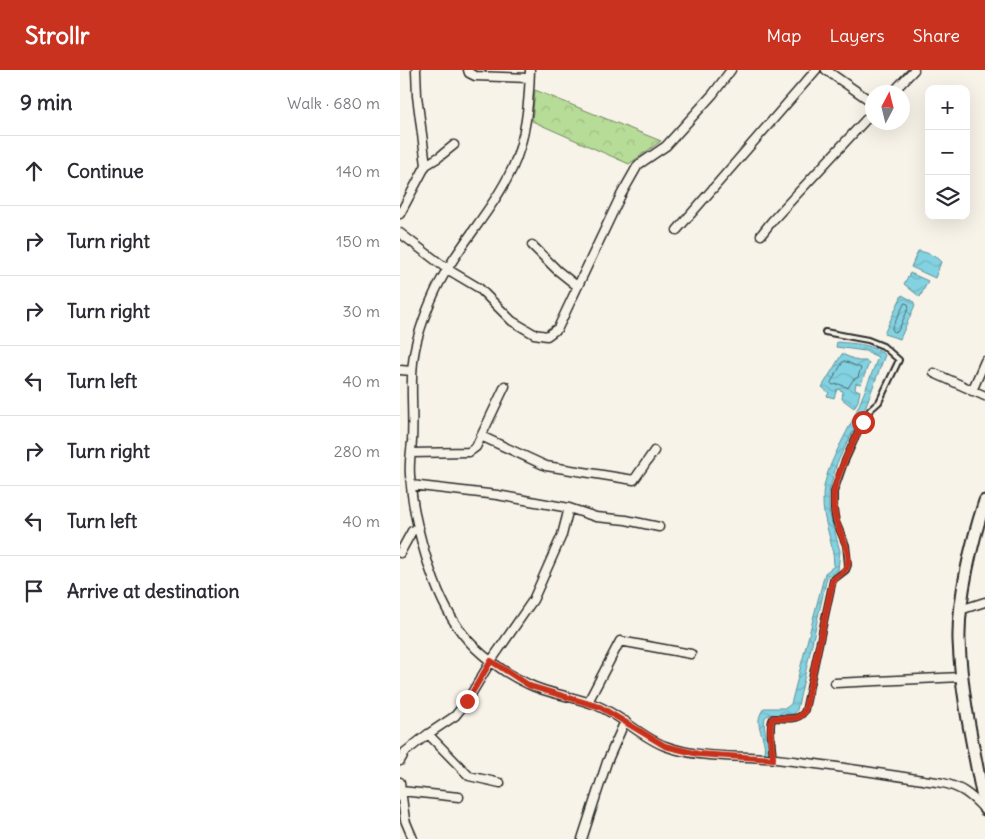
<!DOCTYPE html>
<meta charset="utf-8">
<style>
:root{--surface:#fff;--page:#f7f7f7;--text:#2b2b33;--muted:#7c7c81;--line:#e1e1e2;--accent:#c8321e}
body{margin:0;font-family:Delius,sans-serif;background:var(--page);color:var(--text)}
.controls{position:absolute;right:15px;top:15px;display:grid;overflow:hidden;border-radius:10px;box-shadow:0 5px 20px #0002}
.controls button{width:45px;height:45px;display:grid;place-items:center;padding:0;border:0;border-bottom:1px solid var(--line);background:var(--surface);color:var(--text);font:25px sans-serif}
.compass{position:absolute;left:465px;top:15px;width:45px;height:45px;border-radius:50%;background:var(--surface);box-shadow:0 5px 20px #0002;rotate:7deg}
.stop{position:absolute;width:15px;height:15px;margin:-11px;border:4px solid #c8321e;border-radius:50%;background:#fff}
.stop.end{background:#c8321e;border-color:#fff;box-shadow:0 1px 5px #0008}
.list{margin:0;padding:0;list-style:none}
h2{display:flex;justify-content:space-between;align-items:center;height:65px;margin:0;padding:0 20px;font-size:21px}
h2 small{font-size:16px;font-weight:400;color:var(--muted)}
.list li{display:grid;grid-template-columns:32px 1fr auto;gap:15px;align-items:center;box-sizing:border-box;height:70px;padding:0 20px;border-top:1px solid var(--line)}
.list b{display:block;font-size:19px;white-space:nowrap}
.list em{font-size:16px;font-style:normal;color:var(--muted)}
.icon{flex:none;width:28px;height:28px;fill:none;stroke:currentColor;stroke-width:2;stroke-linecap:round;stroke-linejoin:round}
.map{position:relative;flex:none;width:585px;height:769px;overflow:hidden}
header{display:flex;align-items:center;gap:30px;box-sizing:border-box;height:70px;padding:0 25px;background:var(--accent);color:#fff}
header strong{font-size:24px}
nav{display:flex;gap:28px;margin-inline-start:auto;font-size:18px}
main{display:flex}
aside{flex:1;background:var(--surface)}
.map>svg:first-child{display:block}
.forest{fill:url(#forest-crowns);stroke:#718461}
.water{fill:url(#water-waves);stroke:#608f98}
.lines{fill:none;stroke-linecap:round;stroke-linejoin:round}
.shore{stroke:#4e6e74;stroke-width:1}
.service-casing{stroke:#2b2b2b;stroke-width:8}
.minor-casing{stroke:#2b2b2b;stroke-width:11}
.secondary-casing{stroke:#2b2b2b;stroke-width:15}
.service{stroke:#f7f3e8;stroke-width:4}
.minor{stroke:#f7f3e8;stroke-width:8}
.secondary{stroke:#f7f3e8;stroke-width:11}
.route{stroke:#c8321e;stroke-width:6}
</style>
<header>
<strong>Strollr</strong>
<nav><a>Map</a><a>Layers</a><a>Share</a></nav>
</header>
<main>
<aside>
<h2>9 min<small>Walk · 680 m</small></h2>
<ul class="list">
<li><svg class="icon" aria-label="ahead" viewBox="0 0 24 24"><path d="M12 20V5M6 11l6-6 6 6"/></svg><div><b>Continue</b></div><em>140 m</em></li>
<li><svg class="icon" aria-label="right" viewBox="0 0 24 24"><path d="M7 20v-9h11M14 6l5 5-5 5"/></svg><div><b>Turn right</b></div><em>150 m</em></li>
<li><svg class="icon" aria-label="right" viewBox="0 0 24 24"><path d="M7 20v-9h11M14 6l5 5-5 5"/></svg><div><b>Turn right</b></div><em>30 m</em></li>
<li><svg class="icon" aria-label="left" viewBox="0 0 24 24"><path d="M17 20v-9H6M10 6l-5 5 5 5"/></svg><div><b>Turn left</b></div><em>40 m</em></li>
<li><svg class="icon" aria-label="right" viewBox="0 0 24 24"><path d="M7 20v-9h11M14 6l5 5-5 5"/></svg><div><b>Turn right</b></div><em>280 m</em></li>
<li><svg class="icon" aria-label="left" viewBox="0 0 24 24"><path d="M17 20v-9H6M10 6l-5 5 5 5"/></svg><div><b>Turn left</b></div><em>40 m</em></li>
<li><svg class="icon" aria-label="arrive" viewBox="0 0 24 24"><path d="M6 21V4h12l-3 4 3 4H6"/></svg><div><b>Arrive at destination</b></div></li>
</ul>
</aside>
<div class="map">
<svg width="585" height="769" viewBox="0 0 585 769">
<defs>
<pattern id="forest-crowns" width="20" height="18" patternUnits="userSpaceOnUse" patternTransform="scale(1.25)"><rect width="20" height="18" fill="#b7dc97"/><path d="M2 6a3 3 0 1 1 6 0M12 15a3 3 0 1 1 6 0" fill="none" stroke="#9ebd82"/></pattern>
<pattern id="water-waves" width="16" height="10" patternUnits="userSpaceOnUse" patternTransform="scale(1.25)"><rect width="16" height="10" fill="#83d2e1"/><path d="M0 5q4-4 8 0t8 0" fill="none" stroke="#71b4c1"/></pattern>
</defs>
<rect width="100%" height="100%" fill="#f7f3e8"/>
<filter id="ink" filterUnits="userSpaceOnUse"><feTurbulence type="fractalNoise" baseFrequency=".02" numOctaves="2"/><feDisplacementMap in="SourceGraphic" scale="10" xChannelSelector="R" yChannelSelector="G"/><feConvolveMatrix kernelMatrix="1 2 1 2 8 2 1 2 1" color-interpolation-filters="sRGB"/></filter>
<g filter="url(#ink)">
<path class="forest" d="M135 20 261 71 229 94 132 51Z"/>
<path class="water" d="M518 181C526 182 536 186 541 192L535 208 511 197Z
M510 203 528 211 520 227 504 214Z
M502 225 513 231 515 235 500 269 484 264Z
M437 272C455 274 470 273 485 285L465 338 437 393 429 422V441L440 481 438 500 427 507 397 640 394 644 369 645 365 647C362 661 370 670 369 686L364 685C364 681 365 677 364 673 361 659 354 652 364 638H386L391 634 425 503 434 496C434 472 422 451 423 428 423 402 442 372 453 349 462 329 470 308 478 287L465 281 436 277Z
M442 284 458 291H467L469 293 461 314 456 313 455 319 460 321 458 331 454 338 442 329 443 321 437 319 434 328 427 326 429 323 422 317Z"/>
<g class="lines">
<path class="shore" d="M505 233 508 234 509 237 498 261 494 262 492 259Z
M444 291 461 298 458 307 453 310 448 318 439 314 433 315 431 313Z"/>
<g class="service-casing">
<path id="service" d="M373 689C373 678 368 656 373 648 384 648 400 652 405 640L433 510 446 500 448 495 446 475 436 452 434 440V422L444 393 463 351 470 340 479 332 499 290 483 276 468 270 425 262"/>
</g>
<g class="minor-casing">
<path id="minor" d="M16 0 17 26 26 95
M68 0 69 3 75 6 129 8
M130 0C129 33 126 69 112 99 95 135 68 165 48 198 34 220 24 246 17 270 8 304 14 337 12 371 11 382 9 393 10 405 13 452 33 526 62 563 78 584 104 603 128 614 150 625 175 626 198 636 222 646 241 667 265 676 300 689 339 685 376 689 432 695 488 705 543 713 561 717 571 725 584 739
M426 0 472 32
M493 22 514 0
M0 144 26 95 39 87 54 75
M277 160 416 0
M0 163 47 199 79 218 112 251 134 264 147 266 158 258 221 125 238 95 266 76 313 24 331 0
M361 165 372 151 472 43
M132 175 157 200 177 216
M0 300 12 301
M534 303 585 326
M572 321 585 291
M81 366 146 396 234 410 254 381
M11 383 69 382 76 377 105 316
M11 415 97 425 169 438 196 447 226 450 259 457
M0 483 12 461 19 458
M560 540 585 532
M435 613 561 607
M188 632 220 571 291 584
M28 664 69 706 100 713
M0 691 5 682 28 664 55 646 67 631 91 591 133 530 162 465 169 438
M0 712 5 750 13 769
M1 721 59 727
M182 769 207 692 225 651"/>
</g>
<g class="secondary-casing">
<path id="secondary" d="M585 431C572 471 558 528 559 570 561 627 575 684 585 739"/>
</g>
<use href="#service" class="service"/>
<use href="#minor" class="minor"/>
<use href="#secondary" class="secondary"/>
</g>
</g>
<g class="lines" filter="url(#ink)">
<path class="route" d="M67 631 91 591 130 616 200 637 265 676 298 684 373 689C373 678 367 656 373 648 384 648 400 652 405 640L433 510C437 507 445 502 447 497 452 485 441 465 437 453 434 444 433 432 434 423 436 404 455 370 463 352"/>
</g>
</svg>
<div class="controls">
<button>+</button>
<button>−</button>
<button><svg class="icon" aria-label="layers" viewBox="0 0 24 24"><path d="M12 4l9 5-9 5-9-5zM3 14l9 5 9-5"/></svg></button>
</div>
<svg class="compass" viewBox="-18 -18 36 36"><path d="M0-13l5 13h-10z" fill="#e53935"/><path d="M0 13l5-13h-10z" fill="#7c7c81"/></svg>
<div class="stop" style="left:463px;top:352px"></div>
<div class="stop end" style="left:67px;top:631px"></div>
</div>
</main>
